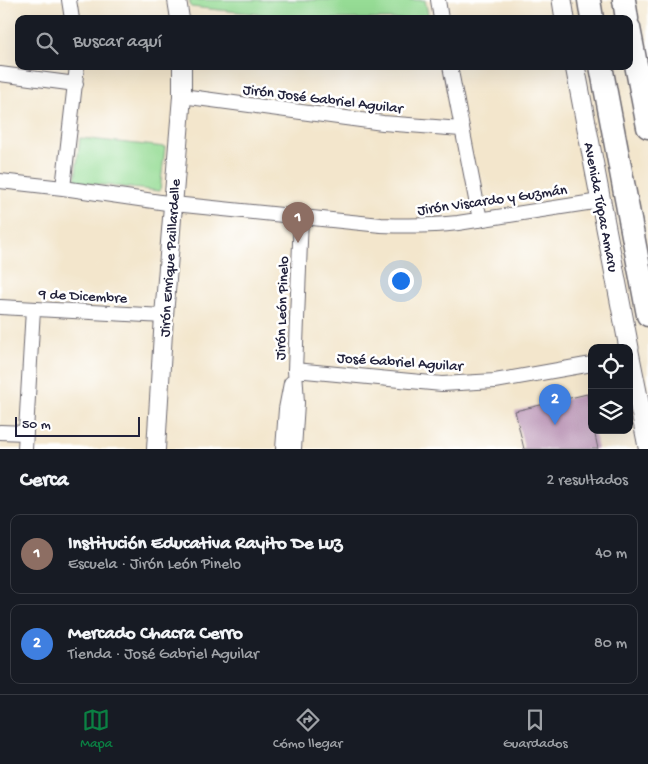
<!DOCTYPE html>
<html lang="es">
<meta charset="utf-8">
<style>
:root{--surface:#171b24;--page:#20242c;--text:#f1f3f6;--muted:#9ea1a6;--line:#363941;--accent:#0b8043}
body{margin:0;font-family:"Gochi Hand",sans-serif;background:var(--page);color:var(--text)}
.controls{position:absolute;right:15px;bottom:15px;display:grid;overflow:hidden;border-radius:10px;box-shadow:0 5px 20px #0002}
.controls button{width:45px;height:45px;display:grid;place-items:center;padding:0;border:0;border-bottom:1px solid var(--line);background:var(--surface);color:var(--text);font:25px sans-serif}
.scale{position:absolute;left:15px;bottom:12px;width:125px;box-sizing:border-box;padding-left:5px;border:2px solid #22223b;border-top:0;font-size:14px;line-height:18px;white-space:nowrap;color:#22223b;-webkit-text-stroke:4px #fff;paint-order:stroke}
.you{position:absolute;left:400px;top:280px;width:18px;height:18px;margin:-12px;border:4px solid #fff;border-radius:50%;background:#1a73e8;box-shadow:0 0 0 8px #1a73e833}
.badge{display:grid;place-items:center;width:32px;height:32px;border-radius:50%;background:var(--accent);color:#fff;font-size:16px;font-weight:700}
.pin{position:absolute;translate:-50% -41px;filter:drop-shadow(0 1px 2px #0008)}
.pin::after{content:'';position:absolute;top:26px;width:18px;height:15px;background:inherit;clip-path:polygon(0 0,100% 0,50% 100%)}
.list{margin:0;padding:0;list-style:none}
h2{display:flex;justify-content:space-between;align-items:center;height:65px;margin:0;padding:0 20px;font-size:21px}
h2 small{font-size:16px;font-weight:400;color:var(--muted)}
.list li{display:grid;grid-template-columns:32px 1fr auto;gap:15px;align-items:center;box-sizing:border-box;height:80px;margin:0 10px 10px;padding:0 10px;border:1px solid var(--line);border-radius:10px}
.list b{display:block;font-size:19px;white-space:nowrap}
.list p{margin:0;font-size:16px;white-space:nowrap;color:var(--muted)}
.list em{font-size:16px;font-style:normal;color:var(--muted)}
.icon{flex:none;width:28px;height:28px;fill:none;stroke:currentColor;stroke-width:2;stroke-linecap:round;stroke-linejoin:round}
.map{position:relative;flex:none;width:648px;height:449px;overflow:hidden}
.search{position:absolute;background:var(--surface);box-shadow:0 5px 20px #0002;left:15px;right:15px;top:15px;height:55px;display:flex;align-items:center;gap:12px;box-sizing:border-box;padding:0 18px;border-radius:10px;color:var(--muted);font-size:19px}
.sheet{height:245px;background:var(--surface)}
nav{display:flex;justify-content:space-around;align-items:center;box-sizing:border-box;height:70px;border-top:1px solid var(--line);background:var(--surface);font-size:14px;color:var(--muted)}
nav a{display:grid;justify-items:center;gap:2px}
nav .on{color:var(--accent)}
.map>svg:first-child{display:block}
.green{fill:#96dc95;stroke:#5c7f68}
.building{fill:#bc98b7}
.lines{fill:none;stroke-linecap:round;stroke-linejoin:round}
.minor-casing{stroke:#6b676e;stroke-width:16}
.tertiary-casing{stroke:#6b676e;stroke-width:20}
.secondary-casing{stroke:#6b676e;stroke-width:21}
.trunk-casing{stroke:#6b676e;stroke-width:25}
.minor{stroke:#fff;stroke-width:14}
.tertiary{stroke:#fff;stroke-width:18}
.secondary{stroke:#fff;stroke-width:19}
.trunk{stroke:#fff;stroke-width:22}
.labels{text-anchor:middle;stroke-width:5;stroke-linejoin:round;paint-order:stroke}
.street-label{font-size:15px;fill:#22223b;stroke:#fff}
</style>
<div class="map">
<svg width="648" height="449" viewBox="0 0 648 449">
<rect width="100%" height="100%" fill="#fff"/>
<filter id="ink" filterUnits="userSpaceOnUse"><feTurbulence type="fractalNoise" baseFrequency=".02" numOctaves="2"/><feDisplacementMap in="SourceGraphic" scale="10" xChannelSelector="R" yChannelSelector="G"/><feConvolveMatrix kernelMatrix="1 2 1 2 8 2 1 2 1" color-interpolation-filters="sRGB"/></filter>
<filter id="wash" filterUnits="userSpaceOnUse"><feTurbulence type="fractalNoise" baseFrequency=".0096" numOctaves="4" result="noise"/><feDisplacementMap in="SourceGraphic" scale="20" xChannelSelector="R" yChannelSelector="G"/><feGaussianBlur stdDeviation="1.12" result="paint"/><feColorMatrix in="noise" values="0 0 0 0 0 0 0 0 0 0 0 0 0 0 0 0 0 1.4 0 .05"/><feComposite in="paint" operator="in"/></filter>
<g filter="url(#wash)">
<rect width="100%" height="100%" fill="#f3e6cc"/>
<path class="green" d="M189 0H425L429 19H305L191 7Z
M80 138 165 147 160 191 75 182Z"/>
<g id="blocks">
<path class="building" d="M587 394 592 419V430H594L598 449H524L515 411Z"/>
</g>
</g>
<g filter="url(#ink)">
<use href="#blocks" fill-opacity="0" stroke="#6b676e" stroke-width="1"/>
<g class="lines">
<g class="minor-casing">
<path id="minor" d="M69 0 72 19
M438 0 441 19
M450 66 480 220
M0 74 76 84
M182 96 383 123 461 129
M0 181 63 188 174 204 381 225C407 226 432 226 458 223L600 201
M63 188 77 66
M0 307 164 316
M295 370 442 384 495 381 592 364
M0 432 26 433
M25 449 33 309
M283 449 286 409 291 383
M294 449 297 403 295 370 301 217"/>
</g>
<g class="tertiary-casing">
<path id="tertiary" d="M177 0 180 19
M156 449 164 316 182 96V66"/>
</g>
<g class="secondary-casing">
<path id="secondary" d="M562 0 565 19
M575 66 629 348
M629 352 648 447"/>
</g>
<g class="trunk-casing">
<path id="trunk" d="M589 0 592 19
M624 0 627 19
M629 28 648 127
M601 66 648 315"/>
</g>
<use href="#minor" class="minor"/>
<use href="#tertiary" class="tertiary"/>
<use href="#secondary" class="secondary"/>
<use href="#trunk" class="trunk"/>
</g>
</g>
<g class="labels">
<g class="street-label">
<text transform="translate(323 98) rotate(7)" y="5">Jirón José Gabriel Aguilar</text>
<text transform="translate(492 199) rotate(-8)" y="5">Jirón Viscardo y Guzmán</text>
<text transform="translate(602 207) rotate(79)" y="5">Avenida Túpac Amaru</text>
<text transform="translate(169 258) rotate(-86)" y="5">Jirón Enrique Paillardelle</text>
<text transform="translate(83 295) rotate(3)" y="5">9 de Dicembre</text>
<text transform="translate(281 308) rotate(-88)" y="5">Jirón León Pinelo</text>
<text transform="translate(400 361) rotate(4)" y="5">José Gabriel Aguilar</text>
</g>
</g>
</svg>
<div class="controls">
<button><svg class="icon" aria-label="locate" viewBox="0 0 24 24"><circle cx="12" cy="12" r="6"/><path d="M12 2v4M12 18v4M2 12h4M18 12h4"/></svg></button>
<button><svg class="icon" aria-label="layers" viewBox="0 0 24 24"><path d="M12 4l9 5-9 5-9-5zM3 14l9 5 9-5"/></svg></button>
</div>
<div class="scale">50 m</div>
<div class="you"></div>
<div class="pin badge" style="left:298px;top:243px;background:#8d6e63">1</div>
<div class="pin badge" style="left:555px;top:425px;background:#3f7fe0">2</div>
<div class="search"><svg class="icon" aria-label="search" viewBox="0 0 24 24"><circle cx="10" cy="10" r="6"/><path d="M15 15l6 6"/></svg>Buscar aquí</div>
</div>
<section class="sheet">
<h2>Cerca<small>2 resultados</small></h2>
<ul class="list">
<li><span class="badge" style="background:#8d6e63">1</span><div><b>Institución Educativa Rayito De Luz</b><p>Escuela · Jirón León Pinelo</p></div><em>40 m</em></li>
<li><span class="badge" style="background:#3f7fe0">2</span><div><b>Mercado Chacra Cerro</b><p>Tienda · José Gabriel Aguilar</p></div><em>80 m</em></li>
</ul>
</section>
<nav>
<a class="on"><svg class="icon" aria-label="map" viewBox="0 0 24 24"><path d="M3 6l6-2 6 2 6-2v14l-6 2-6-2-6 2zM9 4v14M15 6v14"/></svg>Mapa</a>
<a><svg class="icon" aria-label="directions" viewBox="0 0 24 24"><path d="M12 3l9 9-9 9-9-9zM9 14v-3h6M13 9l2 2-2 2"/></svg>Cómo llegar</a>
<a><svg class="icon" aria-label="saved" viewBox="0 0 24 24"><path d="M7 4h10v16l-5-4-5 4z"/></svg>Guardados</a>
</nav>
